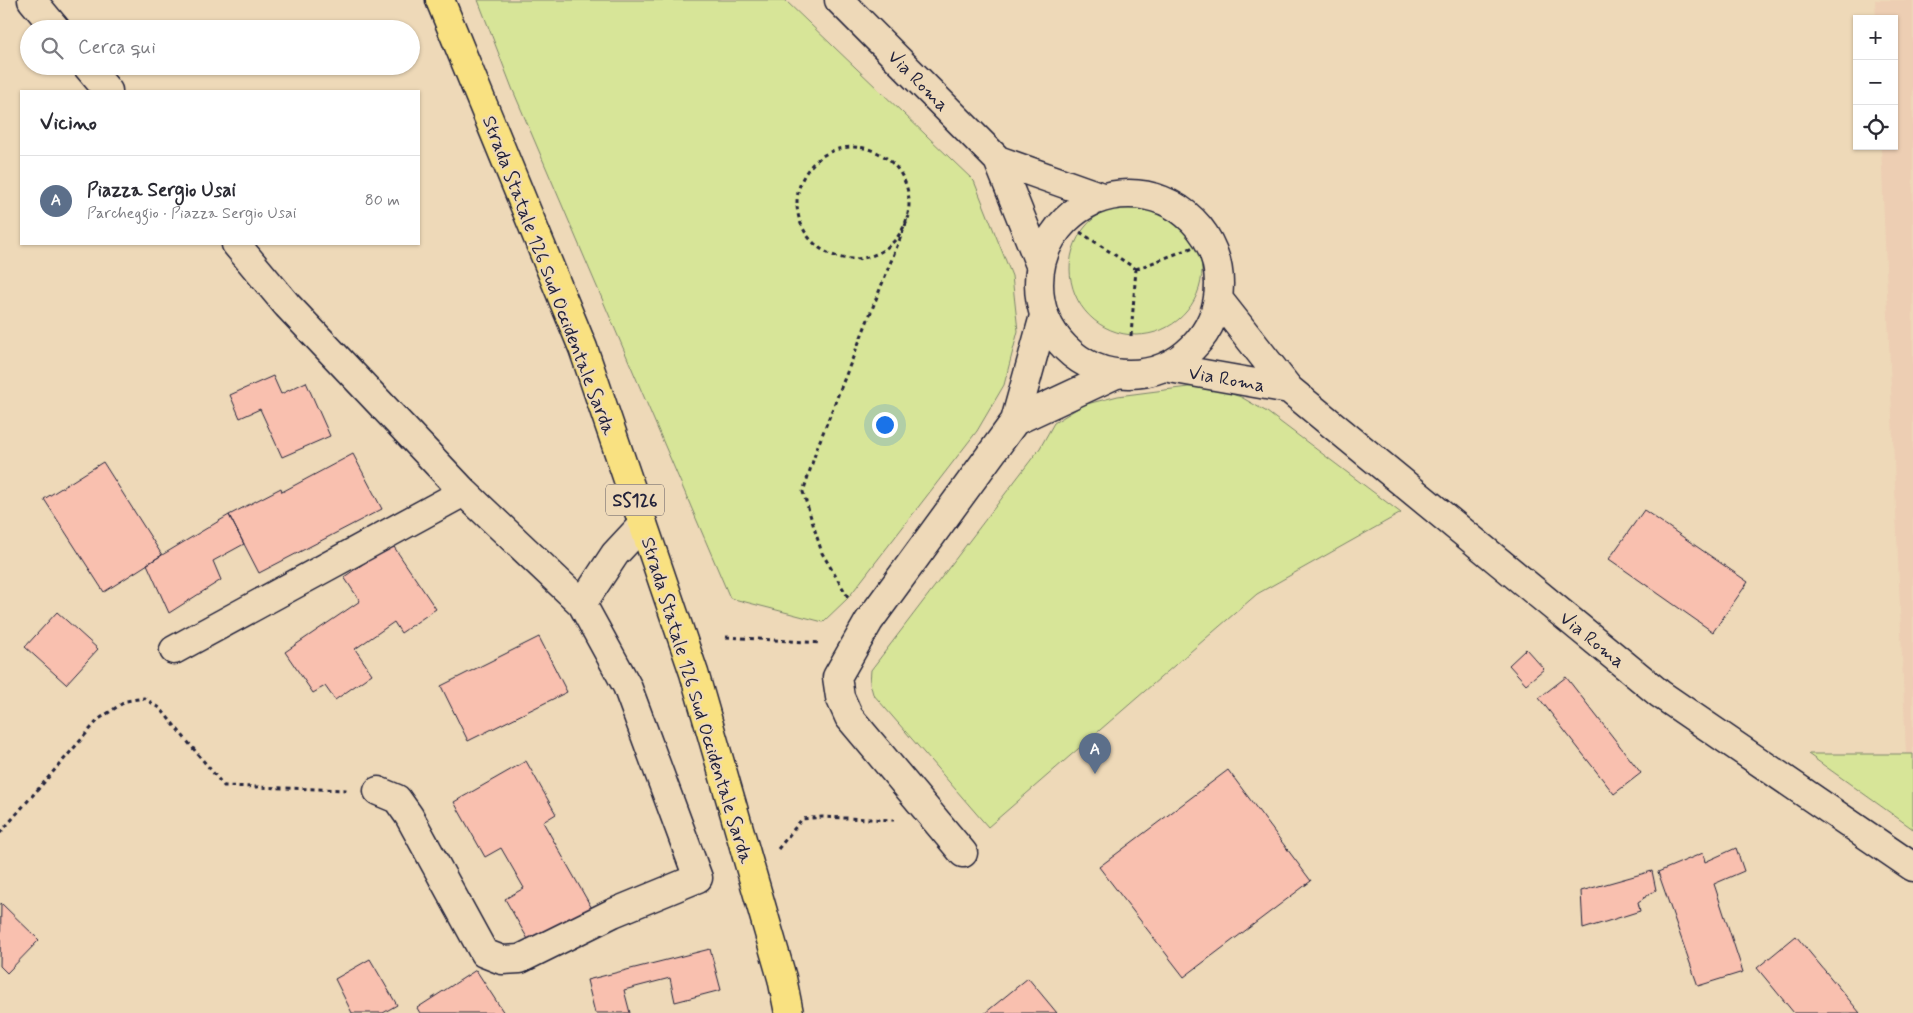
<!DOCTYPE html>
<html lang="it">
<meta charset="utf-8">
<style>
:root{--surface:#fff;--page:#f7f7f7;--text:#2b2b33;--muted:#7c7c81;--line:#e1e1e2;--accent:#0f766e}
body{margin:0;font-family:Mynerve,sans-serif;background:var(--page);color:var(--text)}
.controls{position:absolute;right:15px;top:15px;display:grid;overflow:hidden;border-radius:0px;box-shadow:0 1px 4px #0004}
.controls button{width:45px;height:45px;display:grid;place-items:center;padding:0;border:0;border-bottom:1px solid var(--line);background:var(--surface);color:var(--text);font:25px sans-serif}
.you{position:absolute;left:884px;top:424px;width:18px;height:18px;margin:-12px;border:4px solid #fff;border-radius:50%;background:#1a73e8;box-shadow:0 0 0 8px #1a73e833}
.badge{display:grid;place-items:center;width:32px;height:32px;border-radius:50%;background:var(--accent);color:#fff;font-size:16px;font-weight:700}
.pin{position:absolute;translate:-50% -41px;filter:drop-shadow(0 1px 2px #0008)}
.pin::after{content:'';position:absolute;top:26px;width:18px;height:15px;background:inherit;clip-path:polygon(0 0,100% 0,50% 100%)}
.list{margin:0;padding:0;list-style:none}
h2{display:flex;justify-content:space-between;align-items:center;height:65px;margin:0;padding:0 20px;font-size:21px}
h2 small{font-size:16px;font-weight:400;color:var(--muted)}
.list li{display:grid;grid-template-columns:32px 1fr auto;gap:15px;align-items:center;box-sizing:border-box;height:90px;padding:0 20px;border-top:1px solid var(--line)}
.list b{display:block;font-size:19px;white-space:nowrap}
.list p{margin:0;font-size:16px;white-space:nowrap;color:var(--muted)}
.list em{font-size:16px;font-style:normal;color:var(--muted)}
.icon{flex:none;width:28px;height:28px;fill:none;stroke:currentColor;stroke-width:2;stroke-linecap:round;stroke-linejoin:round}
.map{position:relative;flex:none;width:1913px;height:1013px;overflow:hidden}
.search{position:absolute;background:var(--surface);box-shadow:0 1px 4px #0004;left:20px;top:20px;width:400px;height:55px;display:flex;align-items:center;gap:12px;box-sizing:border-box;padding:0 18px;border-radius:28px;color:var(--muted);font-size:19px}
.panel{position:absolute;background:var(--surface);box-shadow:0 1px 4px #0004;left:20px;top:90px;width:400px;height:155px;border-radius:0px}
.map>svg:first-child{display:block}
.built{fill:#edceb3}
.green{fill:#d7e598;stroke:#7c846a}
.building{fill:#f9c0af;stroke:#22223b}
.lines{fill:none;stroke-linecap:round;stroke-linejoin:round}
.street-casing{stroke:#22223b;stroke-width:31}
.secondary-casing{stroke:#22223b;stroke-width:31}
.primary-casing{stroke:#22223b;stroke-width:31}
.path{stroke:#22223b;stroke-width:3;stroke-dasharray:4 4;stroke-linecap:butt}
.street{stroke:#eed9b8;stroke-width:28}
.secondary{stroke:#eed9b8;stroke-width:28}
.primary{stroke:#f9e181;stroke-width:28}
.labels{text-anchor:middle;stroke-width:4;stroke-linejoin:round;paint-order:stroke}
.shield{fill:#eed9b8;stroke:#5f5960;stroke-width:1}
.shield-label{font-size:18px;font-weight:bold;fill:#22223b}
.street-label{font-size:19px;fill:#22223b;stroke:#eed9b8}
</style>
<div class="map">
<svg width="1913" height="1013" viewBox="0 0 1913 1013">
<rect width="100%" height="100%" fill="#eed9b8"/>
<filter id="ink" filterUnits="userSpaceOnUse"><feTurbulence type="fractalNoise" baseFrequency=".02" numOctaves="2"/><feDisplacementMap in="SourceGraphic" scale="10" xChannelSelector="R" yChannelSelector="G"/><feConvolveMatrix kernelMatrix="1 2 1 2 8 2 1 2 1" color-interpolation-filters="sRGB"/></filter>
<g filter="url(#ink)">
<path class="built" d="M1875 0H1913V754H1906L1881 146H1894V19H1876Z"/>
<path class="green" d="M478 0H785L974 181 1012 276 1018 331 1004 385 977 431 848 598 823 622 730 598 512 88Z
M1070 269a66 66 0 1 1 132 0a66 66 0 1 1-132 0Z
M1196 386 1216 389 1241 397 1267 412 1401 513 1257 594 988 827 873 694 870 683 871 670 1040 448 1054 423 1083 405 1118 396Z
M1808 754H1913V829Z"/>
<path class="building" d="M273 376 281 394 306 382 330 436 282 457 260 409 240 418 230 395Z
M353 454 382 509 259 573 229 515 281 488 282 492Z
M103 462 162 555 104 592 44 499Z
M1644 510 1748 582 1713 632 1609 559Z
M229 515 244 544 213 561 221 580 169 613 147 564Z
M392 544 436 609 401 633 394 622 355 649 372 674 335 700 325 686 313 693 285 652 360 601 344 577Z
M57 612 98 649 66 684 25 647Z
M539 637 567 692 468 741 441 686Z
M1526 649 1544 669 1526 684 1509 665Z
M1566 677 1641 773 1614 794 1539 698Z
M526 761 556 814 543 822 594 912 533 948 505 899 524 888 501 848 485 857 454 802Z
M1228 770 1311 881 1184 977 1099 867Z
M1736 848 1744 871 1714 884 1743 972 1698 986 1658 872 1703 853 1705 862Z
M1652 871 1656 890 1638 902 1640 911 1583 929 1581 891Z
M1 903 39 940 7 973 0 966Z
M1796 936 1860 1013H1794L1757 968Z
M710 949 721 990 675 1002 670 978 624 990 630 1013H595L587 980Z
M370 959 397 1005 383 1013H352L335 979Z
M476 970 504 1013H420L417 1008Z
M1028 978 1057 1013H985Z"/>
<g class="lines">
<g class="street-casing">
<path id="street" d="M32 0 56 29
M87 66 108 91
M236 244 287 305 464 492 582 604 627 686 698 878 613 913 520 959 502 960 484 953 409 816 397 799 378 791
M1015 421 1116 374
M582 604 615 554 643 524
M174 650 464 492
M963 853 849 717 840 697 837 677 869 621 1015 421 1044 316"/>
</g>
<g class="secondary-casing">
<path id="secondary" d="M839 0 998 160 1040 265
M998 160 1102 197
M1039 284a90 90 0 1 1 180 0a90 90 0 1 1-180 0Z
M1219 300 1289 389 1660 694 1913 867
M1164 367 1289 389"/>
</g>
<g class="primary-casing">
<path id="primary" d="M440 0 583 348 694 673 782 978 789 1013"/>
</g>
<path class="path" d="M797 203a56 56 0 1 1 112 0a56 56 0 1 1-112 0Z
M1080 232 1136 269
M1136 269 1199 245
M1131 336 1136 269
M848 597 822 553 803 492 817 448 909 216
M726 637 820 643
M0 833 99 719 126 701 144 698 160 708 224 786 347 790
M778 849 802 819 822 817 894 820"/>
<use href="#street" class="street"/>
<use href="#secondary" class="secondary"/>
<use href="#primary" class="primary"/>
</g>
</g>
<g class="labels">
<rect class="shield" x="606" y="484.5" width="58" height="31" rx="4"/>
<g class="shield-label">
<text x="635" y="506">SS126</text>
</g>
<g class="street-label">
<text transform="translate(919 80) rotate(45)" y="7">Via Roma</text>
<text transform="translate(550 275) rotate(69)" y="7">Strada Statale 126 Sud Occidentale Sarda</text>
<text transform="translate(1227 378) rotate(10)" y="7">Via Roma</text>
<text transform="translate(1593 639) rotate(39)" y="7">Via Roma</text>
<text transform="translate(698 700) rotate(73)" y="7">Strada Statale 126 Sud Occidentale Sarda</text>
</g>
</g>
</svg>
<div class="controls">
<button>+</button>
<button>−</button>
<button><svg class="icon" aria-label="locate" viewBox="0 0 24 24"><circle cx="12" cy="12" r="6"/><path d="M12 2v4M12 18v4M2 12h4M18 12h4"/></svg></button>
</div>
<div class="you"></div>
<div class="pin badge" style="left:1095px;top:774px;background:#5c6f8a">A</div>
<div class="search"><svg class="icon" aria-label="search" viewBox="0 0 24 24"><circle cx="10" cy="10" r="6"/><path d="M15 15l6 6"/></svg>Cerca qui</div>
<section class="panel">
<h2>Vicino<small></small></h2>
<ul class="list">
<li><span class="badge" style="background:#5c6f8a">A</span><div><b>Piazza Sergio Usai</b><p>Parcheggio · Piazza Sergio Usai</p></div><em>80 m</em></li>
</ul>
</section>
</div>
